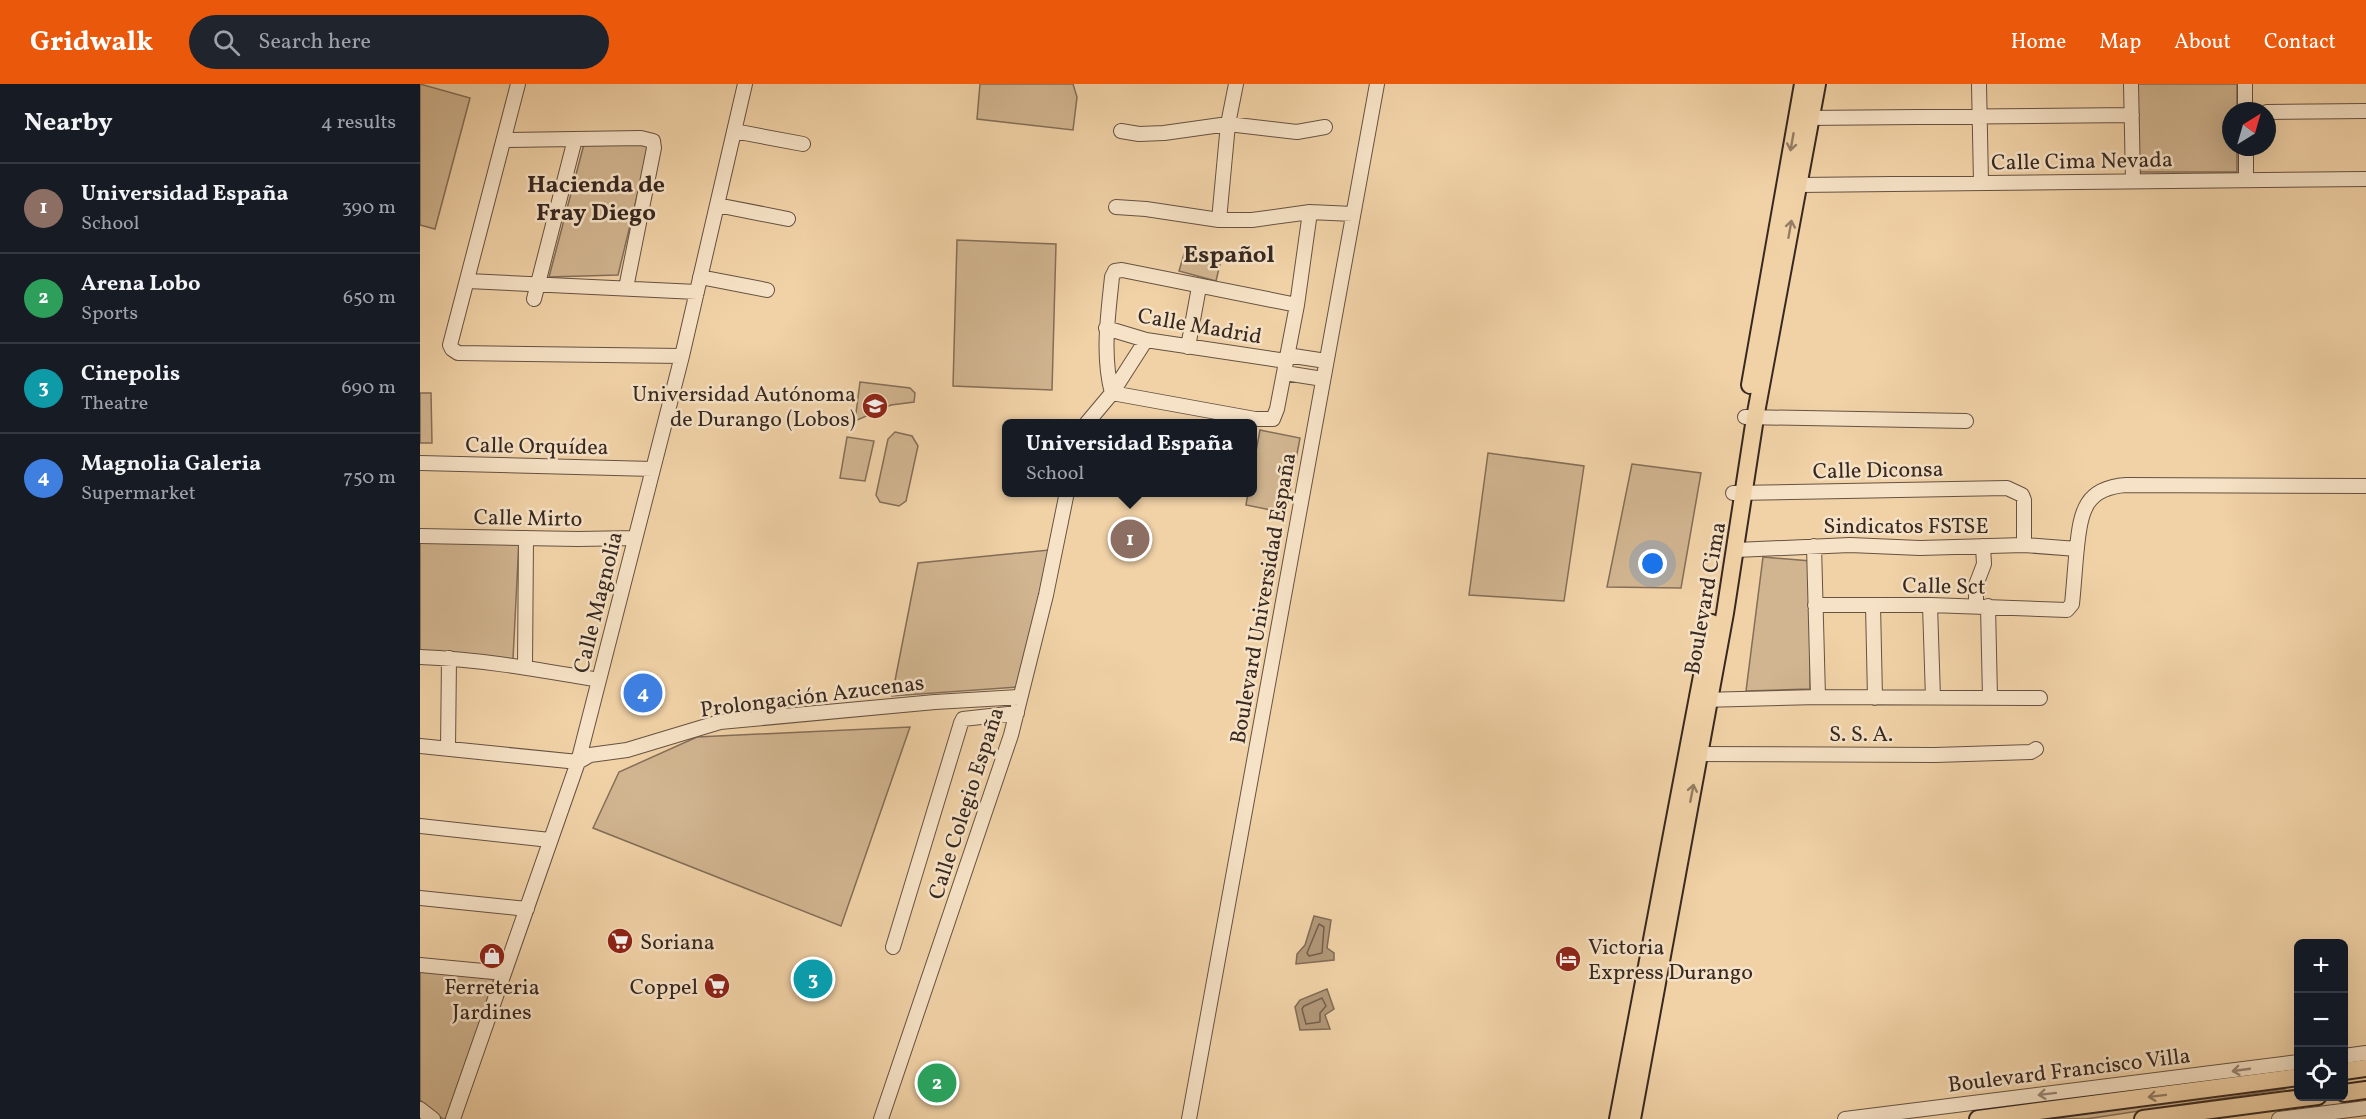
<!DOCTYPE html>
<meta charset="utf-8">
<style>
:root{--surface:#171b24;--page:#20242c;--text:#f1f3f6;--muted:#9ea1a6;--line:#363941;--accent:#ea580c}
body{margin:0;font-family:Vollkorn,serif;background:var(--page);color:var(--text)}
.controls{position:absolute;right:18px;bottom:18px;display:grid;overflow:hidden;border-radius:9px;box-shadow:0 6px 24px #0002}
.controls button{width:54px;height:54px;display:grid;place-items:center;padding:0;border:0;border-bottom:2px solid var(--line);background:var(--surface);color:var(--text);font:30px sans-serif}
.compass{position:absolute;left:1802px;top:18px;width:54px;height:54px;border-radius:50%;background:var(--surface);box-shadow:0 6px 24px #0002;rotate:37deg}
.you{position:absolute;left:1233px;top:480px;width:21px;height:21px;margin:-15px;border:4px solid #fff;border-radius:50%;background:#1a73e8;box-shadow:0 0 0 9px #1a73e833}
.badge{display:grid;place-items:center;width:39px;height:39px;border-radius:50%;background:var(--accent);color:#fff;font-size:20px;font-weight:700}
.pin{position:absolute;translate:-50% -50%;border:3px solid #fff;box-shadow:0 2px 6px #0006}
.popup{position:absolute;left:582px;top:335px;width:255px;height:78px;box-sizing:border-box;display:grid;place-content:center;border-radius:9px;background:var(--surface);filter:drop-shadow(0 2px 4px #0005);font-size:20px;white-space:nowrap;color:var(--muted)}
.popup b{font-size:22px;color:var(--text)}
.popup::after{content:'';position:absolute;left:50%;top:100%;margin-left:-12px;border:12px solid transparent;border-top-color:var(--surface)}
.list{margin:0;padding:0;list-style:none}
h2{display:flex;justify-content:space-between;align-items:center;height:78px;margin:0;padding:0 24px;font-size:26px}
h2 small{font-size:20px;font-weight:400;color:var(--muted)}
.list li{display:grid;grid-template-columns:39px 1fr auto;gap:18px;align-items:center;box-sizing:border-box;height:90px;padding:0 24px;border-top:2px solid var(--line)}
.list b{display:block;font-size:22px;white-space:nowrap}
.list p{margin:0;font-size:20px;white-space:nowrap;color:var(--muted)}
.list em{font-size:20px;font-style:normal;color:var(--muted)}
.icon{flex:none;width:33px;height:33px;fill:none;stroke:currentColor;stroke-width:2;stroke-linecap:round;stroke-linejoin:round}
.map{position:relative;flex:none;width:1946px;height:1035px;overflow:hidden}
header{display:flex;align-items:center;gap:36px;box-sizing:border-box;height:84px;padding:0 30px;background:var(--accent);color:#fff}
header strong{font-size:28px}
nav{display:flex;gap:33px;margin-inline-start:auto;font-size:21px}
.search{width:420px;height:54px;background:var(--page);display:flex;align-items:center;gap:15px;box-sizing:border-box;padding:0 21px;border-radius:33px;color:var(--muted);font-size:22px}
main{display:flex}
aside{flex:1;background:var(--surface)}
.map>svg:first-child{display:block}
.green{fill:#d1b590;stroke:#846e58;stroke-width:1.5}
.water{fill:#b29879;stroke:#816b56;stroke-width:1.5}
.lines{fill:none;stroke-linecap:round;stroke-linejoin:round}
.shore{stroke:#74604d;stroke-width:1.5}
.minor-casing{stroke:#665242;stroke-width:16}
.major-casing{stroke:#372821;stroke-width:20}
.minor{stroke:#f6e2c6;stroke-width:14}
.major{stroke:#f1d2a7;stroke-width:16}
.oneway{stroke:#947d64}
.oneway2{stroke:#968574}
.labels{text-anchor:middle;stroke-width:5;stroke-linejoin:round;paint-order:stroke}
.street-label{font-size:22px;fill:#372821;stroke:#f6e2c6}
.poi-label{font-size:22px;fill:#372821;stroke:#f6e2c6;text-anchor:end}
.neighbourhood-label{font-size:24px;font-weight:bold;fill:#372821;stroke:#f6e2c6}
</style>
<header>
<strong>Gridwalk</strong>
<div class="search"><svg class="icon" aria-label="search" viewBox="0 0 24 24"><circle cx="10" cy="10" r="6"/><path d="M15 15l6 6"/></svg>Search here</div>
<nav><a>Home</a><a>Map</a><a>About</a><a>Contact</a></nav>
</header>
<main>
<aside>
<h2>Nearby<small>4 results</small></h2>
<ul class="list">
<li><span class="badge" style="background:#8d6e63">1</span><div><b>Universidad España</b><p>School</p></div><em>390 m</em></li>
<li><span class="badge" style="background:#2e9e5b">2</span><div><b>Arena Lobo</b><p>Sports</p></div><em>650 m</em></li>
<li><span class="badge" style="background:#0f9aa8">3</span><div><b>Cinepolis</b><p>Theatre</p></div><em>690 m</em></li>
<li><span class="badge" style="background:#3f7fe0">4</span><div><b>Magnolia Galeria</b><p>Supermarket</p></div><em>750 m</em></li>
</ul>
</aside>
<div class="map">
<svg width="1946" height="1035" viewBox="0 0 1946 1035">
<rect width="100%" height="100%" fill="#f1d2a7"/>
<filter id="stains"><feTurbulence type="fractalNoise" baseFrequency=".00333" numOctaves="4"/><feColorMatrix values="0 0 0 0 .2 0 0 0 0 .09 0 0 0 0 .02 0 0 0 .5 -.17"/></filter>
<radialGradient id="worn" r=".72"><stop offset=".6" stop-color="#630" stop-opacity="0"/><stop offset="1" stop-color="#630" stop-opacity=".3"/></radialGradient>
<path class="green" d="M0 0 50 14 15 145 0 141Z
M560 0H653L657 13 653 46 557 35Z
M1718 0H1817V27H1811V63H1817V88H1719Z
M230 59 198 191 129 193 164 60Z
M537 156 636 160 632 306 533 302Z
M764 170 800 180 796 197 759 187Z
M440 298 490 304 495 309 494 318 471 321 435 337Z
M0 309H11L12 359H0Z
M840 346 880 354 866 429 826 421 828 409 833 408V383Z
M475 348 492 352 498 362 486 417 479 422 460 418 456 411 468 355Z
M427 353 454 357 445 397 420 394Z
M1068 369 1164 382 1144 517 1049 511Z
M1212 380 1281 389 1261 504 1187 503Z
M0 454 99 456 93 575 0 568Z
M629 466 599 603 472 612 498 479Z
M1343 473 1391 477 1390 605 1326 607Z
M490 643 421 842 173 744 199 688 277 653Z
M0 886 74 895 28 1035H23L0 1016Z
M1863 1001 1865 1005 1666 1035H1585Z"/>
<path class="water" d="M894 832 911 836 907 864 914 869V876L876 880 877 870 885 861Z
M907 905 914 925 905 931 910 945 880 946 875 923 880 916Z"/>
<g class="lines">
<path class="shore" d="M899 840 904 843 902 869 889 872 887 869Z
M902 914 906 922 900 929V938L886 940 882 925 884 922Z"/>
<g class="minor-casing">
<path id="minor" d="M98 0 30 261 32 265 38 269 262 272
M1559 0 1561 99
M1711 0 1713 97
M1825 0V27
M1847 28 1946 27
M1382 34 1712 31
M314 47 383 60
M701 47 719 50 744 49 808 40 877 48 905 43
M84 56 221 54 233 57 234 64 206 204
M1826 63V95
M1378 101 1946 95
M297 121 368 135
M696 123 726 125 799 136H832L890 128 933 130
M799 136 808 40 816 0
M280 193 347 206
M48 197 277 208
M114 215 155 55
M877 221 702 186 695 187 692 193C688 232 682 271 692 309L835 335H853L857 325 877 221 890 128
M686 244 726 256 866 277
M768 263 779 203
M867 271 906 277
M865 289 903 295
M1325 333 1546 337
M666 340 692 309 726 256
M0 379 233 385
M1313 409 1587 404 1602 411 1604 416V461
M0 452 158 455 215 454
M1394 462 1398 613
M1316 466 1430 461 1500 464 1604 461 1657 465
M1395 521H1510L1647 526 1652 520C1654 501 1655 482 1657 463 1661 427 1665 404 1706 401L1946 402
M1453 521 1455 614
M1510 521 1513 614
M1556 522V501L1564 480 1563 462
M1568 522 1570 614
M0 573C60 575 120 586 179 596
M105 583 106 454
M1281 616 1398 613 1620 614
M0 662 158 678
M28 665 29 574
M1271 670 1515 671 1611 668 1616 665
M158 678 170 671 207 666 300 638 515 618 600 613
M0 742 130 756
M0 814 107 825
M473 863 541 639 543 635 597 629
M0 881 84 889
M1924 972 1946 969
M0 1025 13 1035
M33 1035 158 678 262 272 325 0
M461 1035 591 651 626 511 647 408
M769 1035 957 0
M1425 1035 1878 978
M1859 1035 1946 1024"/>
</g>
<g class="major-casing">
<path id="major" d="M1330 301 1383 0
M1924 987 1946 984
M1924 1009 1946 1006
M1198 1035 1292 539
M1212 1035 1305 529 1335 334 1397 0
M1558 1035 1878 993
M1723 1035 1898 1012"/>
</g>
<use href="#minor" class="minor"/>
<use href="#major" class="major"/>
</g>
<defs><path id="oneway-shaft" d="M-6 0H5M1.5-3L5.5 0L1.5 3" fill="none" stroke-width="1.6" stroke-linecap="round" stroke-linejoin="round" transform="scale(1.5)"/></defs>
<g class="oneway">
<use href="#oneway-shaft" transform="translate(1372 58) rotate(100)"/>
<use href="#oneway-shaft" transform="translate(1370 145) rotate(-80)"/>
<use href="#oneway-shaft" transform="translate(1272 709) rotate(-79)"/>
<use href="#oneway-shaft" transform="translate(1737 1012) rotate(173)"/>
</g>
<g class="oneway2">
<use href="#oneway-shaft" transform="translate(1821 986) rotate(172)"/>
<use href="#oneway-shaft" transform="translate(1627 1010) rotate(173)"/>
</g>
<defs>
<g id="university-disc" transform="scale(1.35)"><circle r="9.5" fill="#8f2418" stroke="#f6e2c6"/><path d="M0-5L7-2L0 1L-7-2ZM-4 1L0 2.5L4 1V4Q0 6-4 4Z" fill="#fff"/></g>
<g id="supermarket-disc" transform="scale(1.35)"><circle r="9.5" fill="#8f2418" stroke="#f6e2c6"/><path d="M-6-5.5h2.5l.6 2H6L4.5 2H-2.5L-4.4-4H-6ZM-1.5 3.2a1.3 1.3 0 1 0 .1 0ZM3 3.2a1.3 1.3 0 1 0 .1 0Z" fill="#fff"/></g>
<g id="shop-disc" transform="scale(1.35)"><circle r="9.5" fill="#8f2418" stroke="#f6e2c6"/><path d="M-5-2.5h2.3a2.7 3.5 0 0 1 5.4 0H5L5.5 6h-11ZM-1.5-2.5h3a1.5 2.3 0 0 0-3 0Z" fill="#fff"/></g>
<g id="hotel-disc" transform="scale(1.35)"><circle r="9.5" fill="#8f2418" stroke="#f6e2c6"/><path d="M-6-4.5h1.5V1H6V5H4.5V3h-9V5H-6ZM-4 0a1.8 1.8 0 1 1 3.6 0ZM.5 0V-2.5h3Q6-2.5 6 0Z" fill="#fff"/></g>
</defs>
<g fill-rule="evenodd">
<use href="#university-disc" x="455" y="322"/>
<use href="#supermarket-disc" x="200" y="857"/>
<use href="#shop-disc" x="72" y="872"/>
<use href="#hotel-disc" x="1148" y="875"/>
<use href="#supermarket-disc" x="297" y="902"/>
</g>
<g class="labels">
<g class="street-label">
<text transform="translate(1662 76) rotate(-1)" y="8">Calle Cima Nevada</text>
<text transform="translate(780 241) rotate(10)" y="8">Calle Madrid</text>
<text transform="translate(117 361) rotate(1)" y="8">Calle Orquídea</text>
<text transform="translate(1458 385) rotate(-1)" y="8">Calle Diconsa</text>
<text transform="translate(108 433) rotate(1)" y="8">Calle Mirto</text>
<text x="1486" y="449">Sindicatos FSTSE</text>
<text transform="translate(1524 501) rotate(1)" y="8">Calle Sct</text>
<text transform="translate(842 514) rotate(-80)" y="8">Boulevard Universidad España</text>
<text transform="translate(1284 514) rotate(-80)" y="8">Boulevard Cima</text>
<text transform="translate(177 518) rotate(-76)" y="8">Calle Magnolia</text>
<text transform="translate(392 611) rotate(-7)" y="8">Prolongación Azucenas</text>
<text x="1441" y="657">S. S. A.</text>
<text transform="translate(545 719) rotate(-72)" y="8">Calle Colegio España</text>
<text transform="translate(1649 985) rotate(-7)" y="8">Boulevard Francisco Villa</text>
</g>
<g class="poi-label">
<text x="436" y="317">Universidad Autónoma<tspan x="436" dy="25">de Durango (Lobos)</tspan></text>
<text x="220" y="865" text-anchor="start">Soriana</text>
<text x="1168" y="870" text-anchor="start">Victoria<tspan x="1168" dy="25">Express Durango</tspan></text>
<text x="72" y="910" text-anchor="middle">Ferreteria<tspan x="72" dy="25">Jardines</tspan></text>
<text x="278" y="910">Coppel</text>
</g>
<g class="neighbourhood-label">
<text x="176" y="108">Hacienda de<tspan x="176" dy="28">Fray Diego</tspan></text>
<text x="809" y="178">Español</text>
</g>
</g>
<rect width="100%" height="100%" filter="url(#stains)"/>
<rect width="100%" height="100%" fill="url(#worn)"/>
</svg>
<div class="controls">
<button>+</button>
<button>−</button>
<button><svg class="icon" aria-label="locate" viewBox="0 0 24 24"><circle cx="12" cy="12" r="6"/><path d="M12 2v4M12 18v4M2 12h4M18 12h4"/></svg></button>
</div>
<svg class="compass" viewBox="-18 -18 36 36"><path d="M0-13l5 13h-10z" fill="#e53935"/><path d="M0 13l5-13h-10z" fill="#9ea1a6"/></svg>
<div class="you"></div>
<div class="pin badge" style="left:710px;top:455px;background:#8d6e63">1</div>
<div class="popup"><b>Universidad España</b>School</div>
<div class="pin badge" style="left:517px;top:999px;background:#2e9e5b">2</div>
<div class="pin badge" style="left:393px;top:895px;background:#0f9aa8">3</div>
<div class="pin badge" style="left:223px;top:609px;background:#3f7fe0">4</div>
</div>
</main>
